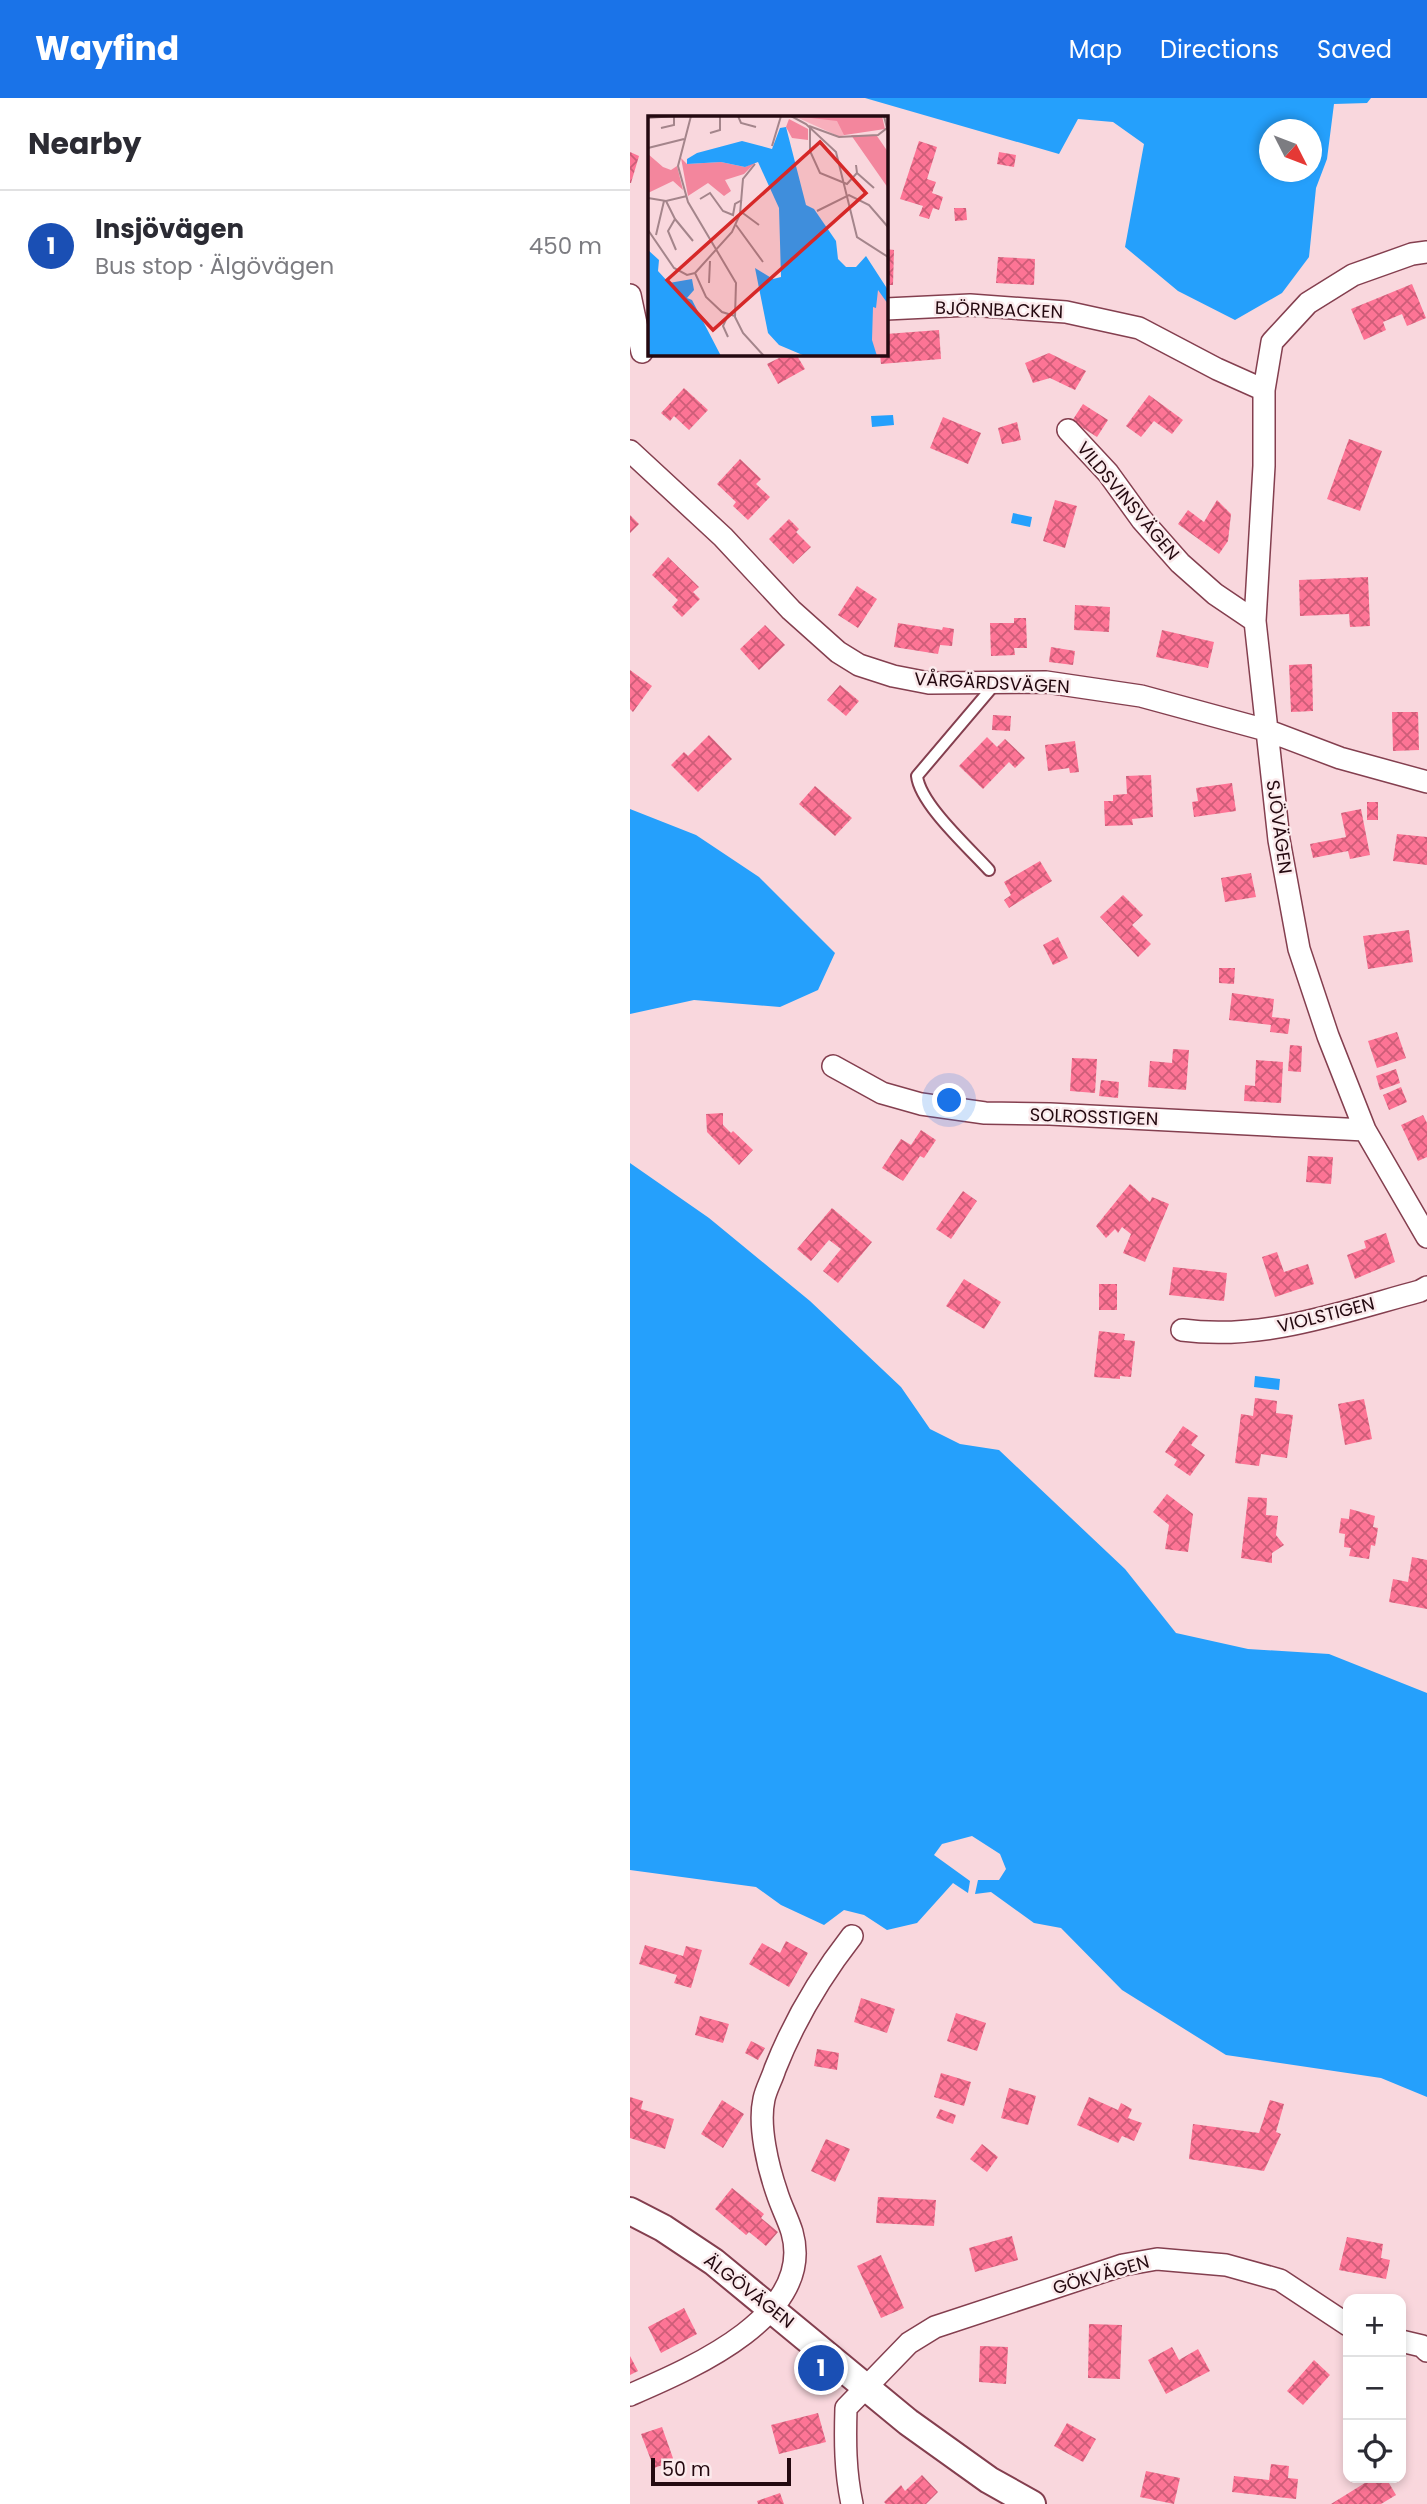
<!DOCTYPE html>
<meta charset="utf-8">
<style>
:root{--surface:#fff;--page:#f7f7f7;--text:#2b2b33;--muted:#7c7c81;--line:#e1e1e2;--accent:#1a73e8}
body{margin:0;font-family:Poppins,sans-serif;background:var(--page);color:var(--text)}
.controls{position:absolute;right:21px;bottom:21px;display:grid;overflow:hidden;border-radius:14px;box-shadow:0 4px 10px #0003}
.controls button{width:63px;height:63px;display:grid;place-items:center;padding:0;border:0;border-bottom:2px solid var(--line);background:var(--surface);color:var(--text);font:35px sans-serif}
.compass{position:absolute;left:629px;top:21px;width:63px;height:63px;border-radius:50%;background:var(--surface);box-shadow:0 4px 10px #0003;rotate:132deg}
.scale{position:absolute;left:21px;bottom:18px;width:140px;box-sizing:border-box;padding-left:7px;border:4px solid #240910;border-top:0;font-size:19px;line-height:24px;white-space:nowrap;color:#240910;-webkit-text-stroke:5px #fbeaec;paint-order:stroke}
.you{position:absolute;left:320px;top:1003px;width:24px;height:24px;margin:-18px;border:5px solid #fff;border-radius:50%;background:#1a73e8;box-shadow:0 0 0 10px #1a73e833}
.badge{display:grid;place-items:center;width:46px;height:46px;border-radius:50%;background:var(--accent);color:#fff;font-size:23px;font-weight:700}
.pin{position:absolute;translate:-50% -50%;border:4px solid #fff;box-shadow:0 2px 7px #0006}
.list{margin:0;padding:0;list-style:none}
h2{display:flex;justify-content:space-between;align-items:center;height:91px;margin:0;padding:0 28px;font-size:30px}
h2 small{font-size:23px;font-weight:400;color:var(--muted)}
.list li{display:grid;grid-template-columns:46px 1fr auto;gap:21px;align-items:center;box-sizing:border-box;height:112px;padding:0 28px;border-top:2px solid var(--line)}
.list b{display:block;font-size:26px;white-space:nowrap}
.list p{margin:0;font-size:23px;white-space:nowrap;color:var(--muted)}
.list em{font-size:23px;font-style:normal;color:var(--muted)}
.icon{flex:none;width:38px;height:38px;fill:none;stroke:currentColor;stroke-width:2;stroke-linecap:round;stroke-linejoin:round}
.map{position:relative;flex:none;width:797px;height:2406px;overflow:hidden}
header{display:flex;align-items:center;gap:42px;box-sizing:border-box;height:98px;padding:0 35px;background:var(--accent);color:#fff}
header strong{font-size:33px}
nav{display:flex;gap:38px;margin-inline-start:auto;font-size:24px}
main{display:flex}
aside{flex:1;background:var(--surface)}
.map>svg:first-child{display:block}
.water{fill:#25a0fc;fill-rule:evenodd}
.building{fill:url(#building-cross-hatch)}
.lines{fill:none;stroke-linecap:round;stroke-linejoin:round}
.service-casing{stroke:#843f4f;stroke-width:14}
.minor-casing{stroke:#843f4f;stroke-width:24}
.tertiary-casing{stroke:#843f4f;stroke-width:30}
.service{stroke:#fff;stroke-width:10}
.minor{stroke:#fff;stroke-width:21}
.tertiary{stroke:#fff;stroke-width:26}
.labels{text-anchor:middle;stroke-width:5;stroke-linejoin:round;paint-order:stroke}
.street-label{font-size:18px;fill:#240910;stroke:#fbeaec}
.inset-road{fill:none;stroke:#a4858b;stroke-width:2}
.view{fill:#d62828;fill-opacity:0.15;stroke:#d62828;stroke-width:3.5}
.inset-edge{fill:none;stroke:#240910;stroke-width:3.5}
</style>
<header>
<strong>Wayfind</strong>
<nav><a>Map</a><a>Directions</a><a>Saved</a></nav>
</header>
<main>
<aside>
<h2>Nearby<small></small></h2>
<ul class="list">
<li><span class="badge" style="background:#1a4fb4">1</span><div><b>Insjövägen</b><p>Bus stop · Älgövägen</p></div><em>450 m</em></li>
</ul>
</aside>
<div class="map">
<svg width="797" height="2406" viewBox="0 0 797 2406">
<defs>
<pattern id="building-cross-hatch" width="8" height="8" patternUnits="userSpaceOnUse" patternTransform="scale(1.75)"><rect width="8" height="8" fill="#fd7495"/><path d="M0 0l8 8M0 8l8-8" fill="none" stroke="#cd5d78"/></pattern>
</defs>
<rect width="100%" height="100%" fill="#f9d7dd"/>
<path class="water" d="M235 0H741L737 5 704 6 697 61 686 90 679 159 652 195 605 222 548 193 495 149 514 46 483 24 448 21 429 56ZM640 32H682V74H640Z
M263 317 264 327 242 329 241 318Z
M383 415 402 419 400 429 381 425Z
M0 711 66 737 129 779 205 855 188 892 150 909 64 902 0 916Z
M0 1065 79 1120 180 1203 271 1289 300 1331 330 1346 369 1352 495 1471 546 1535 618 1551 699 1556 797 1595V1999L751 1980 596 1957 492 1892 431 1830 404 1825 361 1794 345 1796 348 1782H369L376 1771 370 1756 342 1738 312 1746 304 1757 340 1783 338 1795 323 1785 287 1825 257 1832 234 1817 214 1812 194 1827 151 1807 126 1789 0 1772Z
M625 1278 650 1281 649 1292 624 1289Z"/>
<path class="building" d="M289 43 307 49 297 81 306 84 302 95 313 99 309 112 303 110 299 121 289 118 293 108 270 101Z
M0 54 9 58 1 85H0Z
M369 54 386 57 384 69 367 66Z
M324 110H336L337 122 325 123Z
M256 151 264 152 263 187H256Z
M368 159 405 161 404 187 366 185Z
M782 186 796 220 777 228 772 216 753 224 756 232 734 242 721 211Z
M309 232 311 261 251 266 250 256H256V236Z
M419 255 456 273 445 292 420 280 403 285 395 265Z
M157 256H166L175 271 148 286 137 266Z
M54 290 78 312 59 332 44 318 40 323 31 315Z
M519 297 553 322 542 336 524 323 511 339 496 328Z
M453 306 478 322 467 339 442 323Z
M313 319 351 335 338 366 300 350Z
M387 324 391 342 372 346 368 330Z
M719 341 752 353 730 413 697 401Z
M110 361 131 381 126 386 140 399 118 422 103 408 106 404 87 386Z
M425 402 447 408 435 450 413 443Z
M587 402 601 416 598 443 589 456 548 426 558 412 574 424Z
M0 417 9 426 0 435Z
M159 421 169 431 166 434 181 449 163 466 139 441Z
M38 459 69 489 63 494 70 501 52 519 42 509 48 502 22 477Z
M738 479 740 528 720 529 719 516 670 518 669 482Z
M227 488 247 501 228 530 208 517Z
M445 507 480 509 479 534 444 532Z
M384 520H396L397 550H384L385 557 361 558 360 525H384Z
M268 525 312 532 313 529 324 531 322 548 310 547 308 556 264 549Z
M135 527 155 547 129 572 110 551Z
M532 532 584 544 578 570 526 559Z
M421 549 445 553 443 567 419 564Z
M682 566 683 613 661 614 659 567Z
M0 572 22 588 3 614 0 611Z
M210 587 229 603 216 618 197 602Z
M762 614H788L789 652 763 653Z
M363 617 381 618 380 633 362 632Z
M79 637 102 661 68 694 41 667 54 654 58 658Z
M357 639 367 649 375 641 395 660 385 670 379 664 353 691 329 668Z
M445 643 449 674 440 675 439 670 418 673 415 647Z
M521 677 523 719 502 721 503 727 475 728 474 703H483V697L497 696 496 678Z
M602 685 606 713 564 719 562 704 568 703 566 690Z
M185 688 222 720 205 738 169 706Z
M737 704H748V722H737Z
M731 711 740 757 720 761 718 753 683 760 680 746 716 739 711 715Z
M767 736 797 739V767L763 763Z
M410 763 422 783 379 810 374 802 381 797 374 784Z
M621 775 626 799 595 804 591 780Z
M493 797 513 817 502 827 521 846 508 859 470 819Z
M779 832 783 864 738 871 733 838Z
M428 839 438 860 423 867 413 847Z
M589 870H605L604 886 589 885Z
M602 895 644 901 642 919 660 921 658 936 640 934 641 927 599 922Z
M767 934 776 960 747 970 738 943Z
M660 947 672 948 671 974 658 973Z
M543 951 559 952 556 992 518 989 520 963 542 965Z
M442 960 467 961 465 995 440 993Z
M626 962 653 964 651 1005 614 1003 615 987 625 988Z
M766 971 770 985 750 992 746 978Z
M471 982 489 984 488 1000 469 998Z
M771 989 777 1004 759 1012 753 997Z
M93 1015V1027L101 1035 103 1033 123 1052 109 1067 77 1034 76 1016Z
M793 1017 797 1025V1059L788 1063 771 1027Z
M291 1032 306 1042 294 1060 290 1058 273 1083 252 1070 271 1041 281 1047Z
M678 1058 703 1059 701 1086 676 1084Z
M500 1086 520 1104 522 1099 539 1106 515 1164 493 1155 501 1136 492 1129 488 1135 485 1131 476 1140 466 1128Z
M333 1093 347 1103 321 1141 306 1131Z
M202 1110 242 1144 208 1185 193 1173 211 1151 199 1142 181 1163 167 1151Z
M756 1135 765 1164 725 1181 717 1157 736 1150 734 1143Z
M647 1154 654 1174 678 1166 684 1186 645 1199 632 1159Z
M543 1169 597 1175 594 1203 539 1197Z
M334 1181 371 1204 354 1231 316 1208Z
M469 1186H487V1212H469Z
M469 1233 495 1236 494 1242 505 1243 501 1279 490 1278V1281L464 1279Z
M625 1300 647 1303 646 1315 663 1317 657 1360 631 1356 629 1368 605 1365 611 1316 623 1318Z
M734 1301 742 1341 715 1347 708 1306Z
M553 1328 568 1338 561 1347 575 1357 560 1378 544 1367 547 1362 535 1354Z
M537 1396 563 1416 558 1454 535 1451 539 1427 523 1414Z
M618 1399 637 1400 636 1417 648 1418 646 1437 654 1447 642 1455V1465L611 1460Z
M720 1411 745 1418 743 1429 748 1430 745 1448 741 1447 739 1461 719 1458 721 1450 714 1449 715 1436 709 1435 711 1420 719 1421Z
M782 1459 797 1462V1511L759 1504 763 1481 778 1484Z
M156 1843 178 1855 159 1889 119 1866 132 1845 150 1855Z
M15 1847 53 1858 56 1848 72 1852 61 1890 44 1885 47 1877 9 1866Z
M231 1900 265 1911 257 1935 224 1924Z
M326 1915 356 1925 347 1953 317 1943Z
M70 1918 99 1926 93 1945 65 1937Z
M121 1943 135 1950 128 1962 115 1955Z
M187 1951 209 1955 207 1972 184 1968Z
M311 1975 341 1984 334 2008 304 1999Z
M379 1990 406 1998 398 2027 371 2020Z
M0 1999 13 2003 11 2011 44 2021 35 2051 0 2040Z
M459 1999 488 2012 491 2005 502 2011 498 2020 512 2025 504 2043 492 2038 488 2045 447 2027Z
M92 2002 114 2016 93 2050 71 2036Z
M640 2002 654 2006 646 2034 651 2036 634 2073 559 2061 563 2026 629 2035Z
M310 2011 326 2017 323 2026 306 2020Z
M196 2041 220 2051 205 2084 181 2073Z
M352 2046 368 2059 357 2074 340 2061Z
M102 2090 134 2116 131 2120 148 2134 136 2148 119 2134 116 2137 85 2111Z
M248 2099 306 2102 304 2128 246 2125Z
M382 2138 388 2162 345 2174 339 2150Z
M717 2139 753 2146 751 2160 760 2162 756 2181 709 2172Z
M251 2157 274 2210 251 2220 227 2168Z
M54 2210 67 2236 31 2255 18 2229Z
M459 2226 492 2227 490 2281 458 2280Z
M350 2248 378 2249 376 2286 349 2284Z
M542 2249 549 2262 568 2251 580 2273 536 2296 518 2262Z
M0 2258 8 2273 0 2277Z
M684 2262 700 2277 673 2307 657 2293Z
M188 2315 196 2344 149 2356 141 2327Z
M437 2325 466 2341 453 2364 424 2348Z
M32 2329 44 2363 24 2370 11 2336Z
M641 2366 659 2368 658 2380 668 2381 666 2401 602 2394 604 2378 639 2382Z
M516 2373 550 2380 544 2406 510 2399Z
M292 2377 308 2394 296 2406H256L254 2404 271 2387 275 2393Z
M743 2380H756L766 2397 751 2406H701Z
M150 2395 154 2406H128L127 2403Z"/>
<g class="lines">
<g class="service-casing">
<path id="service" d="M359 772C339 750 290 706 287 678L365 586"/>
</g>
<g class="minor-casing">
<path id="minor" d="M797 154 782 156 723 177 678 205 642 244 634 292V368L625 523 649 742 669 851 698 938 735 1032 797 1139
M0 197 12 254
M256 211 340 207 436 214 509 230 587 271 634 292
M438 332 478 375 512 422 550 465 585 496 625 523
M0 353 93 439 161 512 208 554 229 567 263 578 299 585 416 584 511 598 636 632 710 660 797 684
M203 968 252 995 291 1006 355 1015 420 1016 735 1032
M552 1232C633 1243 712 1214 790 1193L797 1189
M771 2243 792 2248 797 2253
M0 2297C60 2271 186 2218 162 2134 158 2121 151 2108 147 2095 138 2069 128 2028 134 2001 136 1991 142 1981 145 1971 164 1923 190 1879 222 1838
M222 2406C215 2373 215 2343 216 2310L279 2245 305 2229 493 2167 527 2161 596 2167 650 2182 718 2227"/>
</g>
<g class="tertiary-casing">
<path id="tertiary" d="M0 2113 33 2130 84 2164 278 2324 359 2382 402 2406"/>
</g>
<use href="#service" class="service"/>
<use href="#minor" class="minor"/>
<use href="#tertiary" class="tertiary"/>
</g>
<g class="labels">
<g class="street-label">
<text transform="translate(369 212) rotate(2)" y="6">BJÖRNBACKEN</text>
<text transform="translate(498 403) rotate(50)" y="6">VILDSVINSVÄGEN</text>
<text transform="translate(362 585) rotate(3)" y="6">VÅRGÄRDSVÄGEN</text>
<text transform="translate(649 729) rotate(82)" y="6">SJÖVÄGEN</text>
<text transform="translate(464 1019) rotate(2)" y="6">SOLROSSTIGEN</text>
<text transform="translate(696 1217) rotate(-14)" y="6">VIOLSTIGEN</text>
<text transform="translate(471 2177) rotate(-16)" y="6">GÖKVÄGEN</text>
<text transform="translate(119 2193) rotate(38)" y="6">ÄLGÖVÄGEN</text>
</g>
</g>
<g transform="translate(18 18)">
<rect width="240" height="240" fill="#f9d7dd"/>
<path d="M153 0H234L237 13 190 20ZM141 3 160 13V24L144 22 138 11ZM203 19 229 20 240 36V72ZM0 38 15 51 23 54 29 50 35 74 25 65 0 77ZM33 42 39 48 73 46 97 51 109 45 96 58 77 64 83 75 76 80 60 67 40 80Z" fill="#f3869d"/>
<path d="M146 0 189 5 196 19 190 20ZM222 169 240 179V240H192Z" fill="#f8afbc"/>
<path d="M138 11 158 89 166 93 188 125 190 143 198 151H208L218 140 240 174V188L230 174 228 192 225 191 224 224 229 240H157L131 229 120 217 107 152 125 163 133 161 131 92 110 46 97 51 73 46 39 48V43L49 37 94 25 124 33 132 12ZM0 134 11 144 10 155 21 167 44 163 46 174 39 182 44 184 73 240H0Z" fill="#25a0fc"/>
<path class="inset-road" d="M43 0 30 50 40 86 88 167 87 201 95 217 116 240M90 0 93 7 108 11M143 0 158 8 188 36 209 121 240 141M0 2 26 0M161 10 191 21 230 19 239 12 236 0M13 12 26 9V0M162 12V35L172 57 199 68 209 57 208 49M62 17 72 14V0M124 30 133 0M0 32 36 23M209 57 226 72M0 82 18 85 39 80M52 83 62 77 75 95 85 99 87 88 94 84M18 85 27 103 20 115 28 134M92 95 111 109M169 95 201 79 221 89 240 111M27 103 45 125M88 109 115 146M0 114 26 152 39 159 47 157M8 119 16 85M47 157 84 116 92 98 95 63 107 48M47 157 58 181 74 196 87 200M61 167 62 145M80 199 75 210 80 221"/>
<path class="view" d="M172 26 218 77 65 214 19 164Z"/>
<rect width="240" height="240" class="inset-edge"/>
</g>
</svg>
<div class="controls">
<button>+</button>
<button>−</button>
<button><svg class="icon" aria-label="locate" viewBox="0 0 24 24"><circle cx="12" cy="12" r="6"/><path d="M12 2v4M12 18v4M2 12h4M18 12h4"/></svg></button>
</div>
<svg class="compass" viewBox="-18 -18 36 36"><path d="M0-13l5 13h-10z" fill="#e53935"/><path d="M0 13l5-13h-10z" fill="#7c7c81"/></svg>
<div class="scale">50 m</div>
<div class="you"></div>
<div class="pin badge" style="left:191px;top:2270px;background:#1a4fb4">1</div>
</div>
</main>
